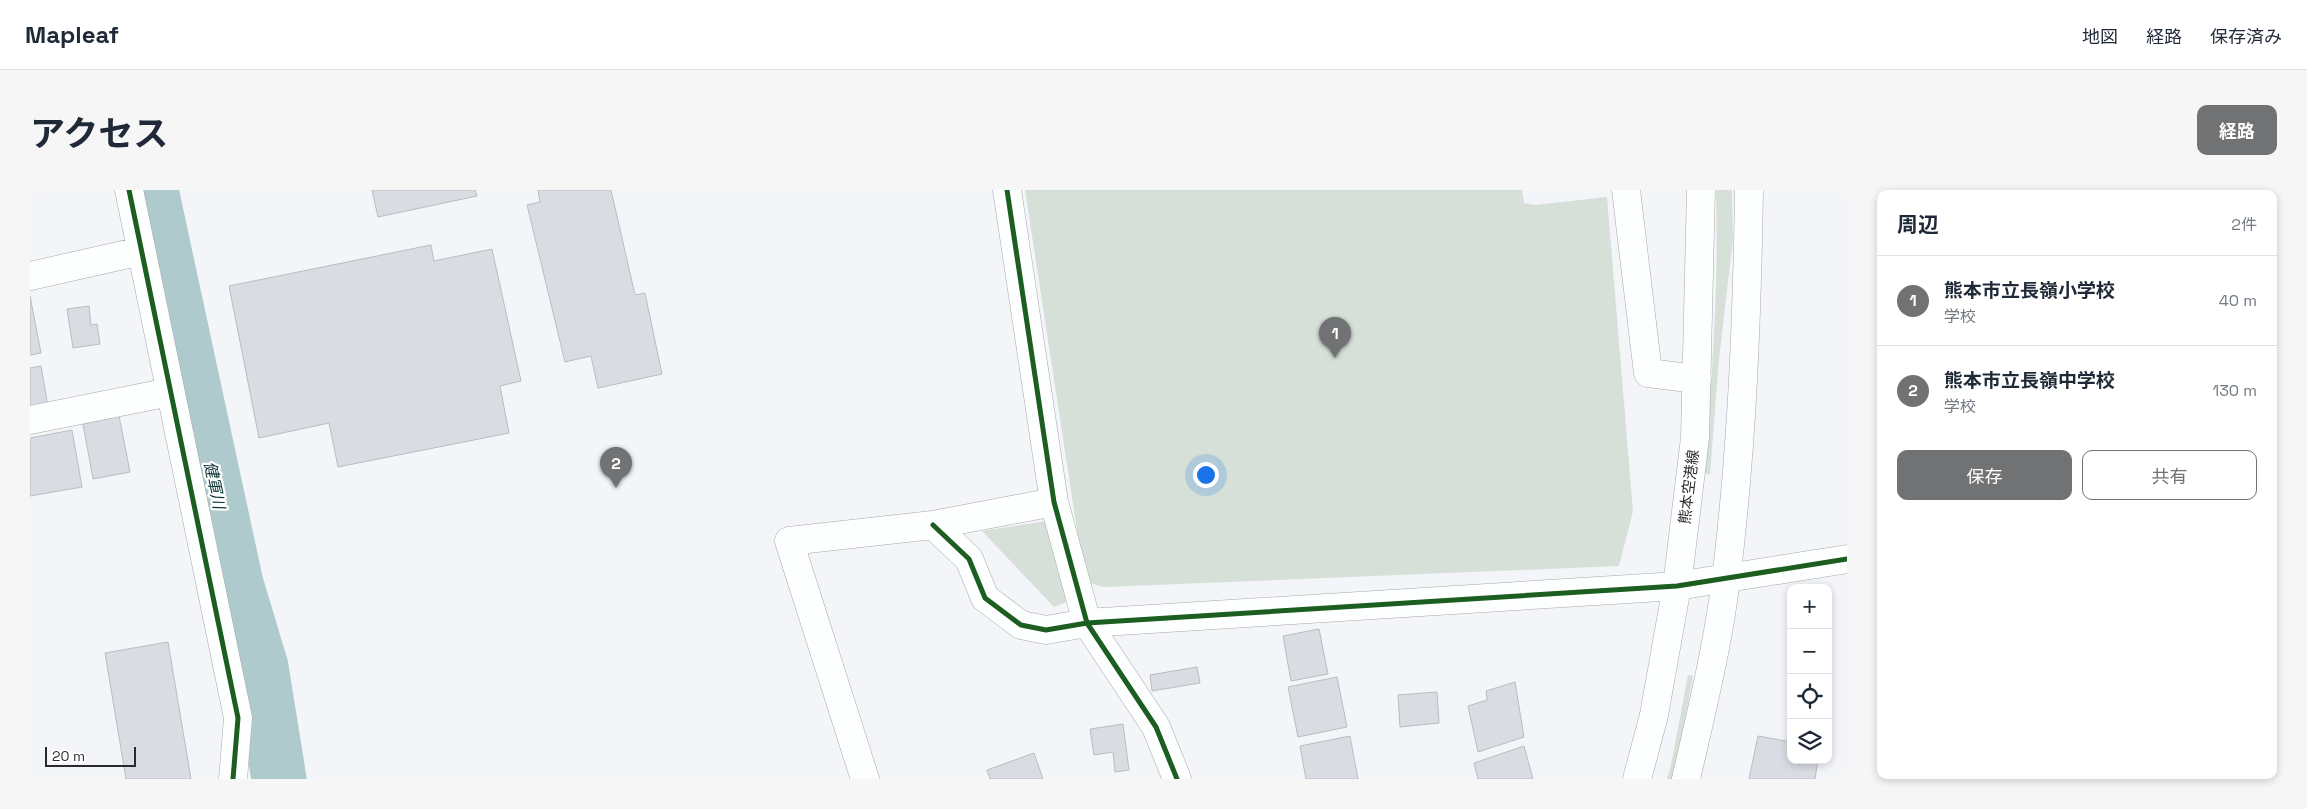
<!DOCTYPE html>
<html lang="ja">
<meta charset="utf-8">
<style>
:root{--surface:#fff;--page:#f6f6f7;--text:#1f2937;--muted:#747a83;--line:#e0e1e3;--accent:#707274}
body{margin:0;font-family:"Space Grotesk","Noto Sans JP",sans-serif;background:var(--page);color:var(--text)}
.controls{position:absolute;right:15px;bottom:15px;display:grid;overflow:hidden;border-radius:10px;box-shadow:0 2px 8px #0003}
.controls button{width:45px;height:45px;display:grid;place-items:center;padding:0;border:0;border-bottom:1px solid var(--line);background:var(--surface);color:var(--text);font:25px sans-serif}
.scale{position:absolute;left:15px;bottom:12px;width:91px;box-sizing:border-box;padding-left:5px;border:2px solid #2a2b2d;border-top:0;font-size:14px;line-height:18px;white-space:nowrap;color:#2a2b2d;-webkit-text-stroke:4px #fff;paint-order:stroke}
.you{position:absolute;left:1175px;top:284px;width:18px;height:18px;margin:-12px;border:4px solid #fff;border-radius:50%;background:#1a73e8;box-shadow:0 0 0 8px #1a73e833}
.badge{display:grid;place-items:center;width:32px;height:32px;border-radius:50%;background:var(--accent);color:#fff;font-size:16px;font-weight:700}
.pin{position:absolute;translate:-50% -41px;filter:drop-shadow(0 1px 2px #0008)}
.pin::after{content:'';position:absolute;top:26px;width:18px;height:15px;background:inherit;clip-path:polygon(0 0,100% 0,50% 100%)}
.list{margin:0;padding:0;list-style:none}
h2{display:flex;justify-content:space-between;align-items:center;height:65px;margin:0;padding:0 20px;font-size:21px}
h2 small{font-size:16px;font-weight:400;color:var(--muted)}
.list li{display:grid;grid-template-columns:32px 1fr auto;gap:15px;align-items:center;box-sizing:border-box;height:90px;padding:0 20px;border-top:1px solid var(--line)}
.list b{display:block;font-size:19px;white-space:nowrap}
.list p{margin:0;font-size:16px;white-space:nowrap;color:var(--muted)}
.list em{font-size:16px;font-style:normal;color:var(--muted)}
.actions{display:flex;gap:10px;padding:15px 20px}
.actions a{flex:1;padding:11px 0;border:1px solid var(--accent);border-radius:10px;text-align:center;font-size:18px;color:var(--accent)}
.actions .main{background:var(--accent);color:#fff}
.icon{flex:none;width:28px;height:28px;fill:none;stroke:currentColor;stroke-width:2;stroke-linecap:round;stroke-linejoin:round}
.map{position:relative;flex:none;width:1817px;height:589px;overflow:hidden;border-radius:10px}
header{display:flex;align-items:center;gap:30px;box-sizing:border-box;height:70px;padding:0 25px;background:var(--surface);border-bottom:1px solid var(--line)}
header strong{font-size:24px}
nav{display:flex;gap:28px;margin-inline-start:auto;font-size:18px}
.intro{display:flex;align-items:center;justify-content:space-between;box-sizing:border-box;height:120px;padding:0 30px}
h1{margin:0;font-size:35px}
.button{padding:12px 22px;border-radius:10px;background:var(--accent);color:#fff;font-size:18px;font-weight:700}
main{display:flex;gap:30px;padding:0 30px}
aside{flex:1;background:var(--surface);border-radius:10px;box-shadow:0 2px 8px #0003}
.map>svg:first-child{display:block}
.green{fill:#d6e0d8}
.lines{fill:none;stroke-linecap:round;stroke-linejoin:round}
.river{stroke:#afcacc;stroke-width:55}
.building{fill:#d9dde3;stroke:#babcbe}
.minor-casing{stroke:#a7a8aa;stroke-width:29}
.major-casing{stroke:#a7a8aa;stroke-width:29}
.minor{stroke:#fdfefe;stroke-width:28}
.major{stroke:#fdfefe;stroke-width:28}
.cycleway-casing{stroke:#fff;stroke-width:8}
.cycleway{stroke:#1b5e20;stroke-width:5}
.labels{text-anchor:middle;stroke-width:4.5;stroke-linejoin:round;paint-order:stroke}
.street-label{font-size:15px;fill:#2a2b2d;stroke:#fff}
.water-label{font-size:16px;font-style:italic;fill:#0b3234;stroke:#fff}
</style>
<header>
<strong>Mapleaf</strong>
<nav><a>地図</a><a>経路</a><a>保存済み</a></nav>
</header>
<div class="intro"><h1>アクセス</h1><a class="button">経路</a></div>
<main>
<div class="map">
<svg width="1817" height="589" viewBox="0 0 1817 589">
<rect width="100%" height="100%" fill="#f3f5f8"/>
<path class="green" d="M995 0H1492L1494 13 1505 15 1577 7 1603 321 1589 376 1075 397 1055 392Z
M1686 0H1702L1703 49 1689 169 1680 285 1674 283C1682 189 1689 95 1686 0Z
M1023 330 1036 412 1024 417 952 341Z
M1658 485 1663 486 1646 576 1643 589H1637L1641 575Z"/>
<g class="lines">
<path class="river" d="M121 0 206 394 231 477 249 589"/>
</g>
<path class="building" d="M342 0H445L447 6 348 27Z
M508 0H581L605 105 615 103 632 184 568 198 561 166 535 172 497 15 510 12Z
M401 55 404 71 462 59 491 191 470 196 479 243 308 277 299 233 229 248 199 96Z
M0 106 11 163 0 165Z
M59 116 61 135 67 134 70 154 43 158 37 119Z
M11 176 18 217 0 220V178Z
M89 226 100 282 63 289 53 234Z
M42 240 52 297 0 306V248Z
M1289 439 1298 484 1261 491 1253 446Z
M138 452 161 589H96L75 463Z
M1167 477 1170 493 1122 501 1120 485Z
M1307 487 1317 537 1268 547 1258 497Z
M1485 492 1494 547 1448 562 1438 516 1457 510 1456 501Z
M1407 502 1409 533 1370 537 1368 505Z
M1093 534 1099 580 1085 582 1083 562 1064 565 1060 539Z
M1320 546 1328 589H1276L1270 556Z
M1728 546 1761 552V570H1788L1785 589H1719Z
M1494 556 1503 589H1448L1444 573Z
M1004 563 1013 589H960L957 580Z"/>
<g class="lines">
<g class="minor-casing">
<path id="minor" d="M99 0 208 528 203 589
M977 0 1024 312 1057 433 1126 537 1147 589
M1596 0 1618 183 1667 189
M0 86 111 61
M0 230 140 202
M903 335 939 369 955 408 991 435 1016 440 1057 433 1647 396 1817 369
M835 589 759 351 903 335 1024 312"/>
</g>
<g class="major-casing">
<path id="major" d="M1607 589 1624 525 1647 396 1665 248 1671 0
M1656 589C1671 523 1688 456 1696 389 1712 260 1717 130 1719 0"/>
</g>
<use href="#minor" class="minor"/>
<use href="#major" class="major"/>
<g class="cycleway-casing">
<path id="cycleway" d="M99 0 208 528 203 589
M977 0 1024 312 1057 433 1126 537 1147 589
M903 335 939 369 955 408 991 435 1016 440 1057 433 1647 396 1817 369"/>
</g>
<use href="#cycleway" class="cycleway"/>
</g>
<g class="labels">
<g class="street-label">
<text transform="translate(1659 297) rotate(-83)" y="5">熊本空港線</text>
</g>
<g class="water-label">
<text transform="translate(185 295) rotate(78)" y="6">健軍川</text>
</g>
</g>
</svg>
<div class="controls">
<button>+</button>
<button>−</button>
<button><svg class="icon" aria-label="locate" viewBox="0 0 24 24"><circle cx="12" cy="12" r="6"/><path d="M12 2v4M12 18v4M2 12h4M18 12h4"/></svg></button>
<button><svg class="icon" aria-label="layers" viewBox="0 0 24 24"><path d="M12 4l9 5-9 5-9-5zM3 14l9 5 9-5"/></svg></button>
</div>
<div class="scale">20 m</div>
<div class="you"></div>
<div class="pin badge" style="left:1305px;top:168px">1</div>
<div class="pin badge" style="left:586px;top:298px">2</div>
</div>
<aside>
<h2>周辺<small>2件</small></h2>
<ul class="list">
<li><span class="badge">1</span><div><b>熊本市立長嶺小学校</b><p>学校</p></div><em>40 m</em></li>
<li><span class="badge">2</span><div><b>熊本市立長嶺中学校</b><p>学校</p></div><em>130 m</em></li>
</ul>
<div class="actions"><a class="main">保存</a><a>共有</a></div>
</aside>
</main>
